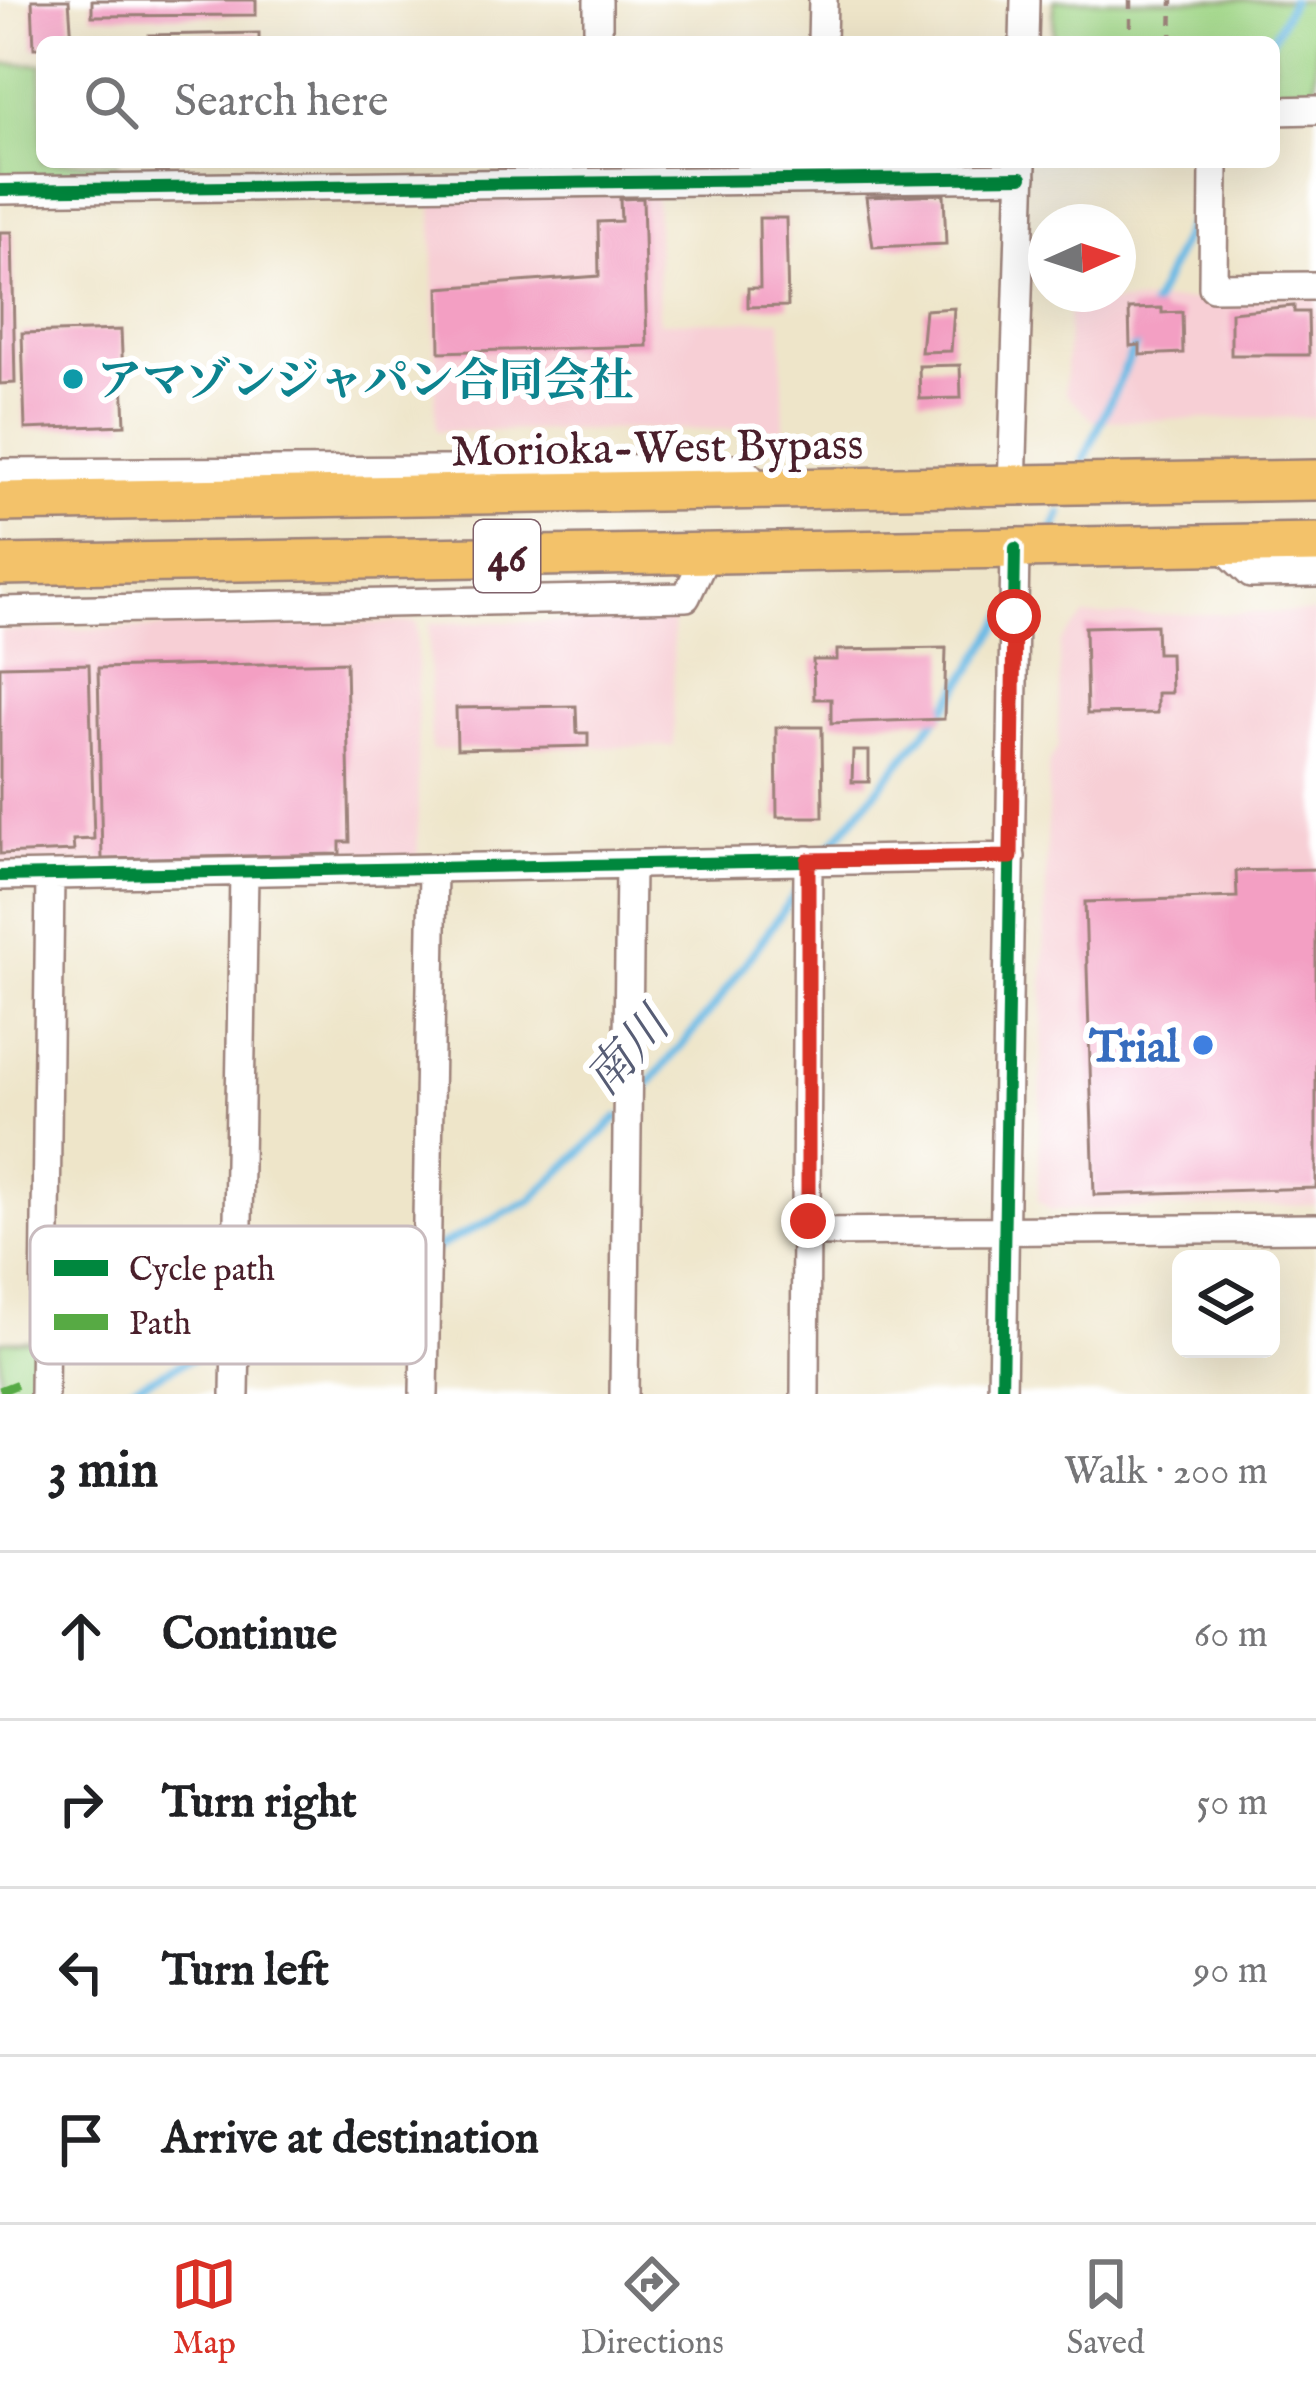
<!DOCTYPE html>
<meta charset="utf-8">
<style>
:root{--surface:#fff;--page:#f2f2f2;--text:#202124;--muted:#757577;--line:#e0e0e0;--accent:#d93025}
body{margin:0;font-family:"IM FELL English","Noto Serif JP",serif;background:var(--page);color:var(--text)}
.controls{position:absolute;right:36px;bottom:36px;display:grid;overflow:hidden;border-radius:18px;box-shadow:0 12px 48px #0002}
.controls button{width:108px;height:108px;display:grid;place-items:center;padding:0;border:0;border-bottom:3px solid var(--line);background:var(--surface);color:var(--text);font:60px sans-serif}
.compass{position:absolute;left:1028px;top:204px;width:108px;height:108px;border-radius:50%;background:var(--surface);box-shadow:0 12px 48px #0002;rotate:87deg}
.stop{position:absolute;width:36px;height:36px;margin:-27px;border:9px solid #d93025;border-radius:50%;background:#fff}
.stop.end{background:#d93025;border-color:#fff;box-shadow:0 3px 12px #0008}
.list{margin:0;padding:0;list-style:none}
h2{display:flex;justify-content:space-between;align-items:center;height:156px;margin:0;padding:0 48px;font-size:51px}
h2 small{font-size:39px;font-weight:400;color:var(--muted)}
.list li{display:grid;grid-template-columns:78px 1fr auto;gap:36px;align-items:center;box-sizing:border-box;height:168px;padding:0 48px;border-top:3px solid var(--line)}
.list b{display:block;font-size:45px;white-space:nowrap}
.list em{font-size:39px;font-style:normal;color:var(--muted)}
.icon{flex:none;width:66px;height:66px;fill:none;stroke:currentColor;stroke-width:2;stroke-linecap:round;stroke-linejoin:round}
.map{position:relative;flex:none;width:1316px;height:1394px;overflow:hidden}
.search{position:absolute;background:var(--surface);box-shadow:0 12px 48px #0002;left:36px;right:36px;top:36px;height:132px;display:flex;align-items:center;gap:30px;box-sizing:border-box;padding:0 42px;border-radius:18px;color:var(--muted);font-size:45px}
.sheet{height:828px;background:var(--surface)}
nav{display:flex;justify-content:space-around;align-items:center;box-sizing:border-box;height:168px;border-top:3px solid var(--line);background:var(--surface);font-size:33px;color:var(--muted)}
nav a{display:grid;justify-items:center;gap:6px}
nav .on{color:var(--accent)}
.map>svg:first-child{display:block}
.built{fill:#f7cfd5}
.green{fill:#a1d788;stroke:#767b5a;stroke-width:3}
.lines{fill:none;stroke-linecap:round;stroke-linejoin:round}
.stream{stroke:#6abae5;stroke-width:8}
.building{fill:#f39fc3}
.minor-casing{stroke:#9c827a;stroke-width:32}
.highway-casing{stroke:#9c827a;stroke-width:44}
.path{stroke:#9c827a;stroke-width:4.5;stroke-dasharray:9 9;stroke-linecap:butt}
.minor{stroke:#fff;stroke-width:27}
.highway{stroke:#f3c26a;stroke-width:39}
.quiet{stroke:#57aa44;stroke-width:9;stroke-dasharray:18 9;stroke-linecap:butt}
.cycleway-casing{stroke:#fff;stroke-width:20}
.cycleway{stroke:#00873e;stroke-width:12}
.route{stroke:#d93025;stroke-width:15}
.culture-dot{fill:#0f9aa8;stroke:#fff;stroke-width:4.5}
.shop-dot{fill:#3f7fe0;stroke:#fff;stroke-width:4.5}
.labels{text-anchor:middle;stroke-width:12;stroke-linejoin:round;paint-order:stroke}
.shield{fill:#fff;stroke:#80626b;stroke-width:3}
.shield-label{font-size:42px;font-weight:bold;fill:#4a1f2b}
.culture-label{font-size:45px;font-weight:bold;fill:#0d838f;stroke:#fff;text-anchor:start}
.street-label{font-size:45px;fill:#4a1f2b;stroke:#fff}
.shop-label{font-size:45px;font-weight:bold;fill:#366cbe;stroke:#fff;text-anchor:end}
.water-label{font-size:48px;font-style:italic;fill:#575d75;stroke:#fff}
.key{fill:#fff;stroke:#c9bcbf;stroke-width:3}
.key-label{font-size:33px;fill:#4a1f2b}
</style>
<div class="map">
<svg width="1316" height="1394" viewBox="0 0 1316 1394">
<rect width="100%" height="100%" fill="#fff"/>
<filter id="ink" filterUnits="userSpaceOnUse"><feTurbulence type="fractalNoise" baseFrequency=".00833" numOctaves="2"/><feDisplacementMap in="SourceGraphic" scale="24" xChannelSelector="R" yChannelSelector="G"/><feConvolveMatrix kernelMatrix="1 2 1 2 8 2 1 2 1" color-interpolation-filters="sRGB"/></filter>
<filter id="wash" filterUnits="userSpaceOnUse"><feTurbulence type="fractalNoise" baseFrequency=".004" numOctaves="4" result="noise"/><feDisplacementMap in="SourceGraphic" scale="48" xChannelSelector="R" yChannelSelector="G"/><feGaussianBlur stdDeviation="2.7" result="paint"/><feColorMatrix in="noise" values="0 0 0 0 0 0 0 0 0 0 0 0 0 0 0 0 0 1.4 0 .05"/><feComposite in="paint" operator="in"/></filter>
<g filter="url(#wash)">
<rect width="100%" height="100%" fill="#eee5c9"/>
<path class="built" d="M656 193 659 322 781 320 784 429 436 431 432 196Z
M1316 296V417L1093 421 1065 393 1069 304Z
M1316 612V1205L1050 1210 1038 1200 1049 763 1058 747 1060 643 1084 616Z
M673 620 674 746 431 750 429 623Z
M417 622 418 858 0 864V631Z"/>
<path class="green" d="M1054 0H1316V100L1274 101V42H1053Z
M0 64H42V162H117V179H0Z
M37 1340 36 1394H0V1341Z"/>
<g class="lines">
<path class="stream" d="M1271 42 1292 0
M1149 314 1204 191
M1083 462 1138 339
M1054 528 1061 513
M823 855 950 702 1006 615
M637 1098 716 1004 800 887
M432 1250 531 1200 618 1117
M241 1336 418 1256
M118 1394 227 1342"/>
</g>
<g id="blocks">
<path class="building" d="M32 0H69L72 42H42V48H34Z
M92 0H256V15L92 16Z
M259 33V42H149V35Z
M944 194 946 244 873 247 866 197Z
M643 198 647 346 440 352 439 288 599 276 598 222 621 221 620 199Z
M759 218H786L788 306 748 307V288H760Z
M0 232H12L15 383 0 384Z
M1294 306V312H1308L1309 355H1231V312Z
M954 308 951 351 921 352 925 310Z
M1162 308V313L1182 312 1183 353 1140 355V345L1130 346 1129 309Z
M121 330 125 425 25 429 22 333Z
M960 365 961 398 920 399 919 366Z
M1156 625 1157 653H1170L1171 693H1157V713L1087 714 1085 627Z
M946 648 944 719 831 723V699H814L813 660H837V650Z
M346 662 350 842H340V854L102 859 98 668Z
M89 664 94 839 73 840 74 851 0 854V666Z
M576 706 577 733H588V746L457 749 456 708Z
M776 727H822L823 817H777Z
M853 751H869V782H852Z
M1316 869V1188L1094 1195 1085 902 1237 897 1236 871Z"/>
</g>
</g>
<g filter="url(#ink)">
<use href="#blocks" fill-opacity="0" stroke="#9c827a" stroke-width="3"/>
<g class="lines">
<g class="minor-casing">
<path id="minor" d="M598 42V0
M822 42 823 0
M1024 42 1025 0
M1274 111 1316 110
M1214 162 1213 287 1316 286
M0 190 1022 177
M0 473 741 468 764 493
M1012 489 1022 164
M1221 545 1251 574 1316 573
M0 611 686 597 707 553
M0 876 1011 857
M808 1232 1316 1228
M44 1394 50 876
M235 1394 244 873
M424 1394 433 870
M624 1394 630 865
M805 1394 808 860
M1002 1394 1015 548"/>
</g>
<g class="highway-casing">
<path id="highway" d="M0 502 1316 480
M0 565 1316 543"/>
</g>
<path class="path" d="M1130 0V33
M1171 42 1172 0"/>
<use href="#minor" class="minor"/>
<use href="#highway" class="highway"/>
<path class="quiet" d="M0 1391 20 1383"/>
<g class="cycleway-casing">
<path id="cycleway" d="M0 190 1022 177
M0 876 1011 857
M1002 1394 1015 548"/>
</g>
<use href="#cycleway" class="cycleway"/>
</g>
</g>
<g class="lines" filter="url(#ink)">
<path class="route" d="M808 1221V860L1011 857 1014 616"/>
</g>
<circle class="culture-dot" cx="73" cy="379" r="12"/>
<circle class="shop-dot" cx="1203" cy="1045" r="12"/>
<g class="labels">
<rect class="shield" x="474" y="520" width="66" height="72" rx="9"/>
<g class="shield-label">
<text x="507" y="571">46</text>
</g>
<g class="culture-label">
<text x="97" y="395">アマゾンジャパン合同会社</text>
</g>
<g class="street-label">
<text transform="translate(657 446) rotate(-1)" y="16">Morioka-West Bypass</text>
</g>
<g class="shop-label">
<text x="1179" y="1061">Trial</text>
</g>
<g class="water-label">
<text transform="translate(626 1051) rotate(-48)" y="17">南川</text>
</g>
</g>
<rect x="30" y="1226" width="396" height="138" rx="18" class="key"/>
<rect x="54" y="1260" width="54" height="16" fill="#00873e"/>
<rect x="54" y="1314" width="54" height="16" fill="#57aa44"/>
<g class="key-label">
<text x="129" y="1280">Cycle path</text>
<text x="129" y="1334">Path</text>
</g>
</svg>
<div class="controls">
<button><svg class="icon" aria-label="layers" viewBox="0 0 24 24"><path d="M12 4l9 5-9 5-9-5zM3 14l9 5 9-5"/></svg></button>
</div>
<svg class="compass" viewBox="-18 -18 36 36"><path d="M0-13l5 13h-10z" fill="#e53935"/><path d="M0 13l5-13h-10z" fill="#757577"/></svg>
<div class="stop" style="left:1014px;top:616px"></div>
<div class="stop end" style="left:808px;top:1221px"></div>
<div class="search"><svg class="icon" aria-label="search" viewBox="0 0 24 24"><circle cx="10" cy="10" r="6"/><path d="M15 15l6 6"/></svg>Search here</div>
</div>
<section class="sheet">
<h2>3 min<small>Walk · 200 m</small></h2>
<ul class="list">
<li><svg class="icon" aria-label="ahead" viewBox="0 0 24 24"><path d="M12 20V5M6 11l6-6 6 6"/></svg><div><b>Continue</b></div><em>60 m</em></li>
<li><svg class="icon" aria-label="right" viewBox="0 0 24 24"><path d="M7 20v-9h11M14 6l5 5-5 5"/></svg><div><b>Turn right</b></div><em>50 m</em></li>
<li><svg class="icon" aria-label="left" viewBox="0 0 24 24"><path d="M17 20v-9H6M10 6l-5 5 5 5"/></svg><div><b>Turn left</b></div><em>90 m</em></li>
<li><svg class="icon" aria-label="arrive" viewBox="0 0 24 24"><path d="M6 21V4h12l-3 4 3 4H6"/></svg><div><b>Arrive at destination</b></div></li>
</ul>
</section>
<nav>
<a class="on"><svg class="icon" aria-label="map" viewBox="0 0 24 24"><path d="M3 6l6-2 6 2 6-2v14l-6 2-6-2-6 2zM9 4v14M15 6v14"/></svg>Map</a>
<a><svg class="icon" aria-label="directions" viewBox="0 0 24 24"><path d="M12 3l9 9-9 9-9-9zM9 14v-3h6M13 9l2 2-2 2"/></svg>Directions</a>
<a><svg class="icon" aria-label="saved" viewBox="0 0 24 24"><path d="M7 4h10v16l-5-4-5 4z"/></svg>Saved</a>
</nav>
